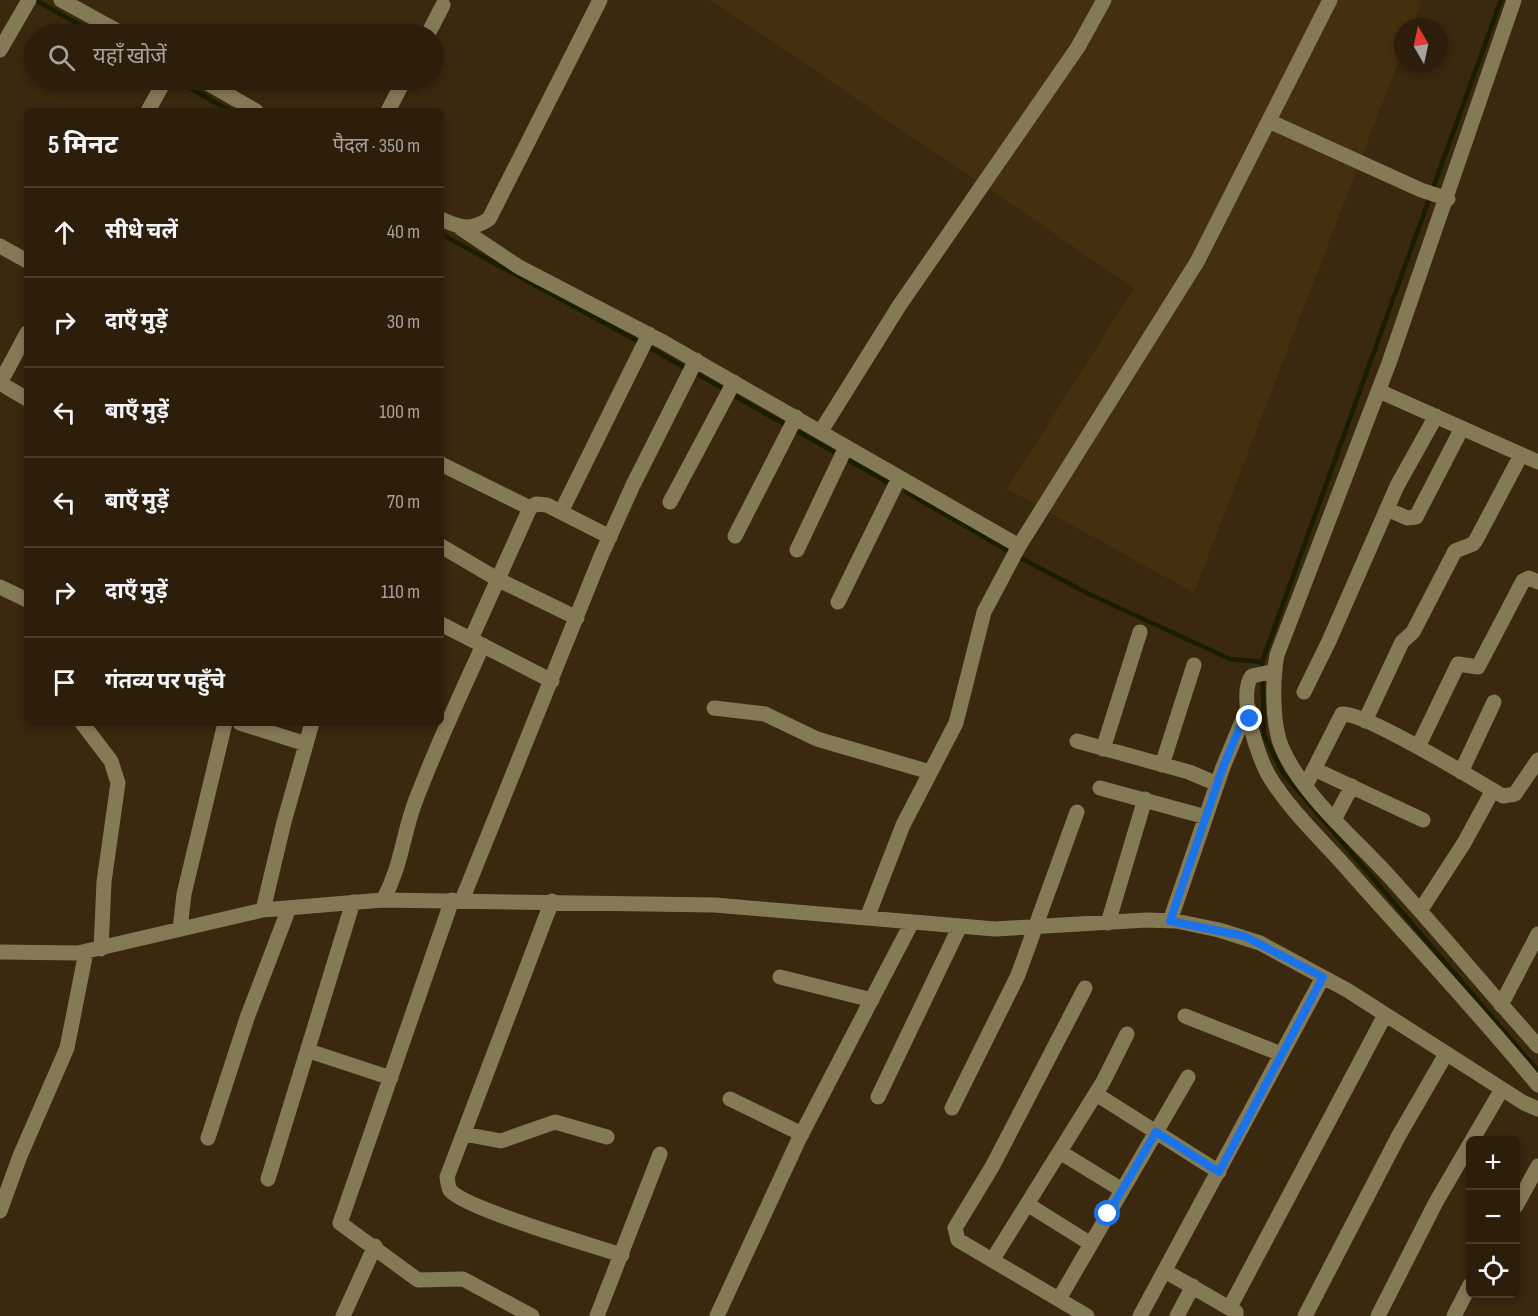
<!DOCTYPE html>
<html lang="hi">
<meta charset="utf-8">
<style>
:root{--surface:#2c1e0b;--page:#342714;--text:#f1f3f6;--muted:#a6a29d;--line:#483c2c}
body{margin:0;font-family:"Sofia Sans Condensed","Noto Sans Devanagari",sans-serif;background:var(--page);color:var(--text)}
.controls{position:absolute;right:18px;bottom:18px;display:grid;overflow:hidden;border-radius:9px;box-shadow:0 3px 9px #0003}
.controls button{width:54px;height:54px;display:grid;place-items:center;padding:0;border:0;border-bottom:2px solid var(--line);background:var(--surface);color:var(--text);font:30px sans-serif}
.compass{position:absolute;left:1394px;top:18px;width:54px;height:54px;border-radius:50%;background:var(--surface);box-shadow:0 3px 9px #0003;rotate:351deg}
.stop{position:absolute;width:18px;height:18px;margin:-14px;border:4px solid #1a73e8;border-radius:50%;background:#fff}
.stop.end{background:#1a73e8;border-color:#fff;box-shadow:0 2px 6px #0008}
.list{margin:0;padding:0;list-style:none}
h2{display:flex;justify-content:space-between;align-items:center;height:78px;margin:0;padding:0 24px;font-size:26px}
h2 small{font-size:20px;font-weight:400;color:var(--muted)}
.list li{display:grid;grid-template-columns:39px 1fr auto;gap:18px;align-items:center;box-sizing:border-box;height:90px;padding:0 24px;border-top:2px solid var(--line)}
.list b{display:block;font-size:22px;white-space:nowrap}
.list em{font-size:20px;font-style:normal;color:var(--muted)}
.icon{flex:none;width:33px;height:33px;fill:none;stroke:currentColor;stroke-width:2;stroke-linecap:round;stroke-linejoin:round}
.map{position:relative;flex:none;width:1538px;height:1316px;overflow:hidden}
.search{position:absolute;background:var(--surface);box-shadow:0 3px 9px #0003;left:24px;top:24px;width:420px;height:66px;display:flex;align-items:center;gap:15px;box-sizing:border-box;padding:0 21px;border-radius:33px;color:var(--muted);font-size:22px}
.panel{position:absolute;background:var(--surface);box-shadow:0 3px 9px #0003;left:24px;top:108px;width:420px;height:618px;border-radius:9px}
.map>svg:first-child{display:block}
.built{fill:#442f0e}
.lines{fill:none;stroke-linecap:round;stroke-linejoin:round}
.stream{stroke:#191d02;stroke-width:4.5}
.minor{stroke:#847b56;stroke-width:15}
.route{stroke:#1a73e8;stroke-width:8}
</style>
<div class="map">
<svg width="1538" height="1316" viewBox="0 0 1538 1316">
<rect width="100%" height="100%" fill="#3a280f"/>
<path class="built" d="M711 0H1422L1412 27H1403V50L1194 593 1007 489 1134 288Z"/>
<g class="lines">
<path class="stream" d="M1501 0 1262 662 1264 735 1283 773 1538 1071
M37 1 96 34
M176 80 230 111
M441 234 641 343
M647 346 685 368
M695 373 724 389
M733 395 788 426
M797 431 839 455
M845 458 892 485
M906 492 1010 552
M1019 557 1087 593 1230 659 1262 662"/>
<path class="minor" d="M61 0 123 34
M1514 0 1389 363 1277 655C1272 680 1272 728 1283 750 1303 795 1354 838 1388 875 1439 931 1488 990 1538 1046
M428 34 443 5
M0 50 29 0
M202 80 256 111
M148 111 165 80
M388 111 404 80
M1269 121 1421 190 1448 199
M441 219C460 228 471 231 489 219L600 0
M459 227 519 267 663 342 1019 546
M0 246 27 261
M27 333 0 383 27 399
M1379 391 1538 462
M821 431 899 306 1078 47 1104 0
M441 464 530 508
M670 502 734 382
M1387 509 1407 518 1416 517 1462 428
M561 512 649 334
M735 536 796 417
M441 546 497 579 577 618
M797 550 846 447
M0 587 27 600
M838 602 899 478
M441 624 552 681
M471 639 530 508 536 504 547 505 610 537
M1275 671 1252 676C1237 695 1258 757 1269 776 1290 811 1324 842 1351 873 1414 944 1478 1012 1538 1085
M1304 692 1329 641 1397 486 1436 416
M714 708 765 714 817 739 930 772
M1365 721 1402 642 1413 632 1455 551 1473 544 1476 540 1521 455
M82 723 111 761 118 783 104 882 101 949
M240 723 306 744
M1077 741 1189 772 1217 784
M1418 747 1458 664 1478 667 1523 581 1529 578 1538 582
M1103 749 1140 632
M1162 765 1194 665
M1314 769 1423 820
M1461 772 1494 702
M1306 785 1342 714C1366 712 1476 781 1503 796L1515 794 1538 760
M1100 788 1206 817
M1335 818 1352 786
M383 900C401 867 402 839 414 805 434 751 459 698 483 645
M452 900 340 1223 418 1280 463 1279 532 1316
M462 900 601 556 633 485 696 360
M552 901 447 1177C448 1181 448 1187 450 1190 463 1208 594 1246 622 1255
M263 910 284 822 312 723
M1420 911 1464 843 1493 790
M867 918 903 825 956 723 984 612 1019 546 1197 262 1330 0
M1170 921 1223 767 1248 707
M1108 923 1145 799
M180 929 184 894 225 723
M0 952 78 953 263 910 383 900 715 905 995 929 1146 920 1176 921 1219 930 1260 943 1347 990 1524 1103 1538 1109
M780 977 872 1000
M1085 988 992 1167 955 1228 958 1240 1087 1316
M1501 1005 1538 934
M1185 1016 1281 1054
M309 1051 391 1078
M1096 1094 1219 1172
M878 1097 960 926
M730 1099 802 1134
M952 1108 1018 975 1077 812
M464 1134 501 1141 555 1122 607 1137
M208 1138 247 1018 289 908
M1060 1152 1122 1190
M268 1179 353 902
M1027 1204 1091 1244
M1516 1206 1538 1166
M0 1211 20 1156 67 1048 86 952
M993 1259 1103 1082 1127 1034
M1165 1271 1236 1312V1316
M1059 1299 1188 1077
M1230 1307 1385 1015
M343 1316 375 1246
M597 1316 660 1154
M717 1316 799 1139 912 922
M1140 1316 1323 977
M1177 1316 1193 1286
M1305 1316 1398 1137 1446 1054
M1378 1316 1436 1202 1502 1089
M1454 1316 1470 1285"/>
</g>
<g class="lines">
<path class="route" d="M1108 1214 1156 1132 1219 1172 1323 977 1244 936 1170 921 1223 767 1248 708 1250 719"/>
</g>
</svg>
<div class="controls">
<button>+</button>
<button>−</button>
<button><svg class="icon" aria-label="locate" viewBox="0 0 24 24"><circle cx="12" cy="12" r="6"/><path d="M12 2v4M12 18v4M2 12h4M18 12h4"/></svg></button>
</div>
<svg class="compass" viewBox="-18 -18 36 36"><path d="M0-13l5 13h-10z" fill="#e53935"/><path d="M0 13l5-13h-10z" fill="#a6a29d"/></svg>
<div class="stop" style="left:1108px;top:1214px"></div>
<div class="stop end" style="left:1250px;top:719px"></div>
<div class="search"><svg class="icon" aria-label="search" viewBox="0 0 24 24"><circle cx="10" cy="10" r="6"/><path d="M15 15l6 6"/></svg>यहाँ खोजें</div>
<section class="panel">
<h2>5 मिनट<small>पैदल · 350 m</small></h2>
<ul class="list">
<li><svg class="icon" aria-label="ahead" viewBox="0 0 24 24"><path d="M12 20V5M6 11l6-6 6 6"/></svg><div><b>सीधे चलें</b></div><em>40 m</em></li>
<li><svg class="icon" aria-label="right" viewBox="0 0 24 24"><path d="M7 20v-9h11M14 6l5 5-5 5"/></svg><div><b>दाएँ मुड़ें</b></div><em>30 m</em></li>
<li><svg class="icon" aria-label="left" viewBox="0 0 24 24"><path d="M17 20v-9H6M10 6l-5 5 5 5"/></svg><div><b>बाएँ मुड़ें</b></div><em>100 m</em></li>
<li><svg class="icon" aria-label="left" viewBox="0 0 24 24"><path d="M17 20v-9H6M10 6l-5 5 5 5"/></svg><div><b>बाएँ मुड़ें</b></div><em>70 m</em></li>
<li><svg class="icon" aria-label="right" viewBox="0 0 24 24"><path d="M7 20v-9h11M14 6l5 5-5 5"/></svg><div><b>दाएँ मुड़ें</b></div><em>110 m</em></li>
<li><svg class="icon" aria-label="arrive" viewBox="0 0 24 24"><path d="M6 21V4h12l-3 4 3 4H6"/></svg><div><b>गंतव्य पर पहुँचे</b></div></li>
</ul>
</section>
</div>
